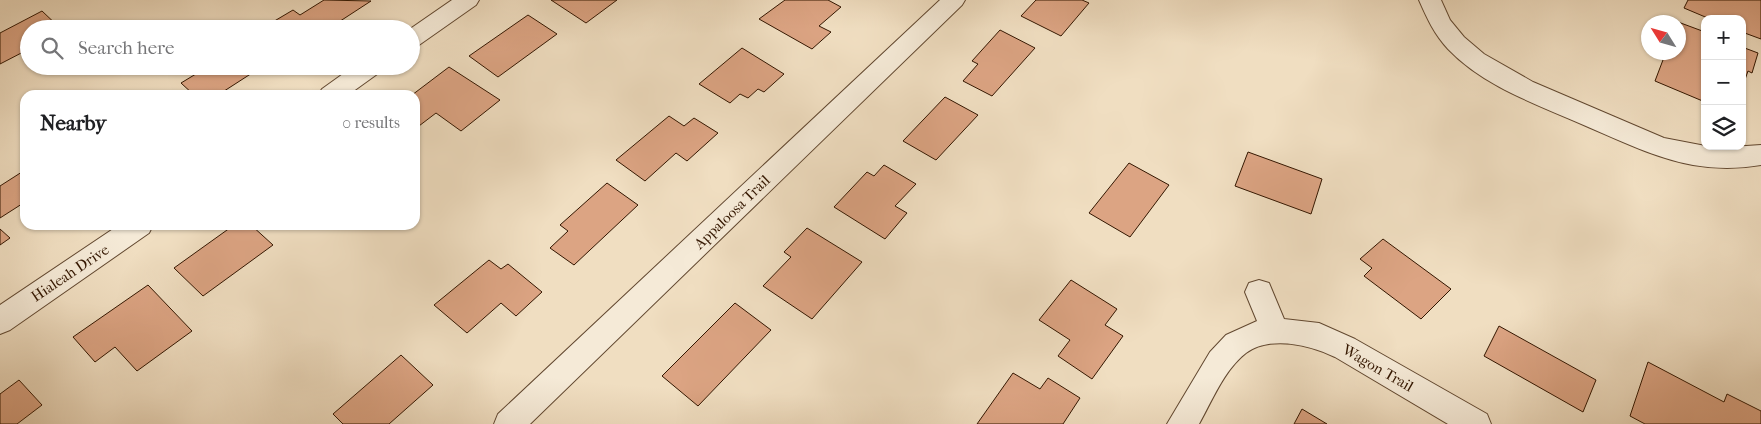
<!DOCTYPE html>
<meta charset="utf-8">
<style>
:root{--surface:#fff;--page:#f2f2f2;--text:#202124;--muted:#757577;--line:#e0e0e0}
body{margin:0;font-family:"IM FELL French Canon",serif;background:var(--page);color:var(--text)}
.controls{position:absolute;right:15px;top:15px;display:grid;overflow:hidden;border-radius:10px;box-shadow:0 1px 4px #0004}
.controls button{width:45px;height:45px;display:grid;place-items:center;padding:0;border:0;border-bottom:1px solid var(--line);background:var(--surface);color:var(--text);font:25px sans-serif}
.compass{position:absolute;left:1641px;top:15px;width:45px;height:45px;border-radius:50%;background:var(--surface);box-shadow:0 1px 4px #0004;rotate:307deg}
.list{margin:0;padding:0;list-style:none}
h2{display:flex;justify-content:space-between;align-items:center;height:65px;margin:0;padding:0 20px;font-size:21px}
h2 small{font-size:16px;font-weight:400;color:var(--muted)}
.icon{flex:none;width:28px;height:28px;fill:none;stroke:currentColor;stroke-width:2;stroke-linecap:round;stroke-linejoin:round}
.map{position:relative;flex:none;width:1761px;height:424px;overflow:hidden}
.search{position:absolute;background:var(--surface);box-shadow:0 1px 4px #0004;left:20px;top:20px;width:400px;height:55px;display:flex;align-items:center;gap:12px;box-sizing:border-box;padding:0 18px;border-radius:28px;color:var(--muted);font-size:19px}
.panel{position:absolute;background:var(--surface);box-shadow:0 1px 4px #0004;left:20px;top:90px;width:400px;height:140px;border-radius:15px}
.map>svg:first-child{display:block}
.building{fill:#dca483;stroke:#331600}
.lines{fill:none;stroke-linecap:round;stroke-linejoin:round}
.street-casing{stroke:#624830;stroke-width:2}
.street{fill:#f5ead7;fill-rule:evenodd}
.labels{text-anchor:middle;stroke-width:4;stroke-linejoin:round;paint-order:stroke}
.street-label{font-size:15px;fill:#331600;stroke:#f5ead7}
</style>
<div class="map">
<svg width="1761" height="424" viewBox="0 0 1761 424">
<rect width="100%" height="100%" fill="#f0dec1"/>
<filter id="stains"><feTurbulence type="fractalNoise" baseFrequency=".004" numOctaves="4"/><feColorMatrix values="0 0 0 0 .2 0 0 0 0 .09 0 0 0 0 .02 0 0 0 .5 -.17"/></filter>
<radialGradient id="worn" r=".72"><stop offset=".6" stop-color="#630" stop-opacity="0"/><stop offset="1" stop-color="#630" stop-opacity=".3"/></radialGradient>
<path class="building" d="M324 0 371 1 328 29H269L266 26 293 10 300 15Z
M551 0H617L586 23Z
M785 0H828L841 7 819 26 831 32 812 49 759 19Z
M1036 0H1082L1089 3 1061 36 1021 16Z
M1688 0H1761V39L1742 32V19H1710L1684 8Z
M42 11 61 29H29V49L0 64V33Z
M528 15 557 34 498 77 469 56Z
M1678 22 1705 32V102L1655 81 1666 52H1678Z
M1000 30 1035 48 992 96 963 81 978 64 972 61Z
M1742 47 1758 53 1752 73 1748 71 1742 88Z
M742 48 784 74 764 92 758 89 748 98 740 94 730 103 699 84Z
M209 66H263L218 95H194L181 83Z
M449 67 500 100 461 131 436 113 415 129V95H412Z
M945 97 978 115 936 160 903 141Z
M669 116 684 126 694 118 718 133 687 161 676 153 645 181 616 160Z
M1248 152 1322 179 1311 214 1235 186Z
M1129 163 1169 185 1130 237 1089 213Z
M884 165 916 184 895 206 907 213 885 239 834 207 867 172 874 176Z
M25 170V202L0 218V186Z
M607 183 638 205 574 265 550 248 568 231 560 225Z
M234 225H251L273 245 203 296 174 268Z
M807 228 862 262 812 319 763 286 791 257 784 252Z
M0 229 10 238 0 245Z
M1383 239 1451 289 1421 319 1364 276 1372 268 1360 259Z
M489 260 501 269 508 264 542 292 516 316 501 303 467 333 434 305Z
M1071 280 1117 309 1105 325 1123 336 1092 379 1058 356 1070 340 1039 320Z
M148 285 192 331 137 371 115 347 95 362 73 337Z
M735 303 771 330 698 406 662 376Z
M1499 326 1596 380 1583 412 1484 356Z
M401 355 433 385 389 424H343L333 414Z
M1648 362 1724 402 1727 394 1761 411V424H1645L1630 416Z
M1013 373 1040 389 1048 378 1080 398 1063 424H977Z
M19 380 42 405 17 424H0V394Z
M1302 409 1327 424H1294Z"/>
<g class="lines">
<g class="street-casing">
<path id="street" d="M452 0H479L476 5 419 45 411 47V29H410Z
M940 0H965L962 5 530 424H494L498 414Z
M1419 0H1441L1450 20 1464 37 1484 54 1533 82 1664 138 1716 148 1761 145V165C1738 169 1716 169 1693 165 1655 158 1621 141 1586 126 1539 105 1484 87 1448 49 1434 34 1427 18 1419 0Z
M354 66H384L380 72 348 95H318L322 89Z
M119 225H153L149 233 10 330 0 334V305Z
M1259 280 1269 283 1284 319 1319 323 1355 339 1487 414 1491 424H1448L1335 357C1310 345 1271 335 1246 353 1224 370 1212 401 1199 424H1167L1210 352 1226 335 1257 321 1245 292 1249 283Z"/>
</g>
<use href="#street" class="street"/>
</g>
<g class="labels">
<g class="street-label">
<text transform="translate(732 212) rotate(-44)" y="5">Appaloosa Trail</text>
<text transform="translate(70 273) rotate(-34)" y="5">Hialeah Drive</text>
<text transform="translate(1378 368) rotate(30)" y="5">Wagon Trail</text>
</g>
</g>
<rect width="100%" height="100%" filter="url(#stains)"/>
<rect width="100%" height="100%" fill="url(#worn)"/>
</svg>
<div class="controls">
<button>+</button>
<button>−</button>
<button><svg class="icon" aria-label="layers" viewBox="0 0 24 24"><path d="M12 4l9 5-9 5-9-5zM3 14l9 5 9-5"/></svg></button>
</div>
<svg class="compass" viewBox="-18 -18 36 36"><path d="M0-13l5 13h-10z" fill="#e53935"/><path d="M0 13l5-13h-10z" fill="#757577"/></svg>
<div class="search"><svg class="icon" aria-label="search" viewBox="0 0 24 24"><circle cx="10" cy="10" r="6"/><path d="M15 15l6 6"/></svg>Search here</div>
<section class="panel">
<h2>Nearby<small>0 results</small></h2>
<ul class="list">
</ul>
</section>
</div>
